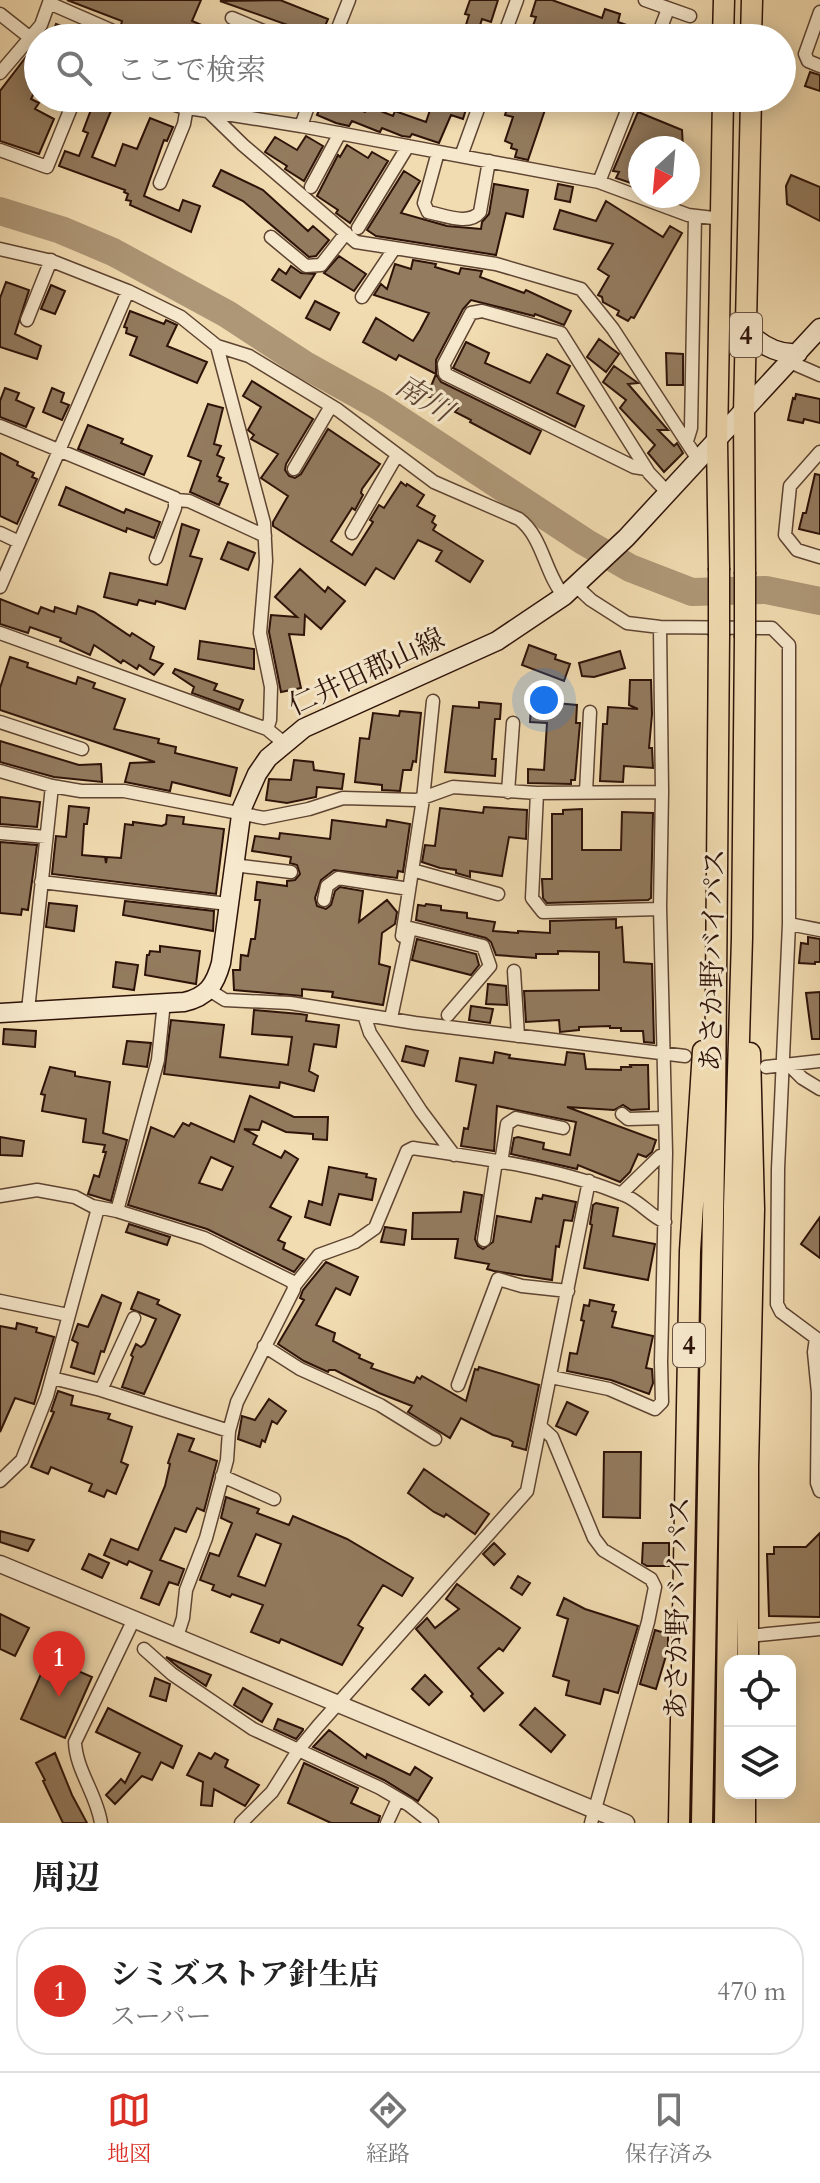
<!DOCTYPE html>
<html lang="ja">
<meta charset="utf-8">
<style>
:root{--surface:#fff;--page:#f2f2f2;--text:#222;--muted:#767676;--line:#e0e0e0;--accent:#d93025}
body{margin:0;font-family:Cardo,"Noto Serif JP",serif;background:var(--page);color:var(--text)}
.controls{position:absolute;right:24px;bottom:24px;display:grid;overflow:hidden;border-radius:16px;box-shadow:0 4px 20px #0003}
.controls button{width:72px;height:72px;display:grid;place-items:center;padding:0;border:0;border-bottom:2px solid var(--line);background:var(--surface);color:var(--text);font:40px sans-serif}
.compass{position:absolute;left:628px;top:136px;width:72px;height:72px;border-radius:50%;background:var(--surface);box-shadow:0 4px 20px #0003;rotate:206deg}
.you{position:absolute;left:544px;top:700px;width:28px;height:28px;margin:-20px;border:6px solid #fff;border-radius:50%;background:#1a73e8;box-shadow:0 0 0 12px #1a73e833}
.badge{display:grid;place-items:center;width:52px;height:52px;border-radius:50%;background:var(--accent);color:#fff;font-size:26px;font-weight:700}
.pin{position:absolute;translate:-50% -66px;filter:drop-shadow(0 2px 4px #0008)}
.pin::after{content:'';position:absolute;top:42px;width:28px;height:24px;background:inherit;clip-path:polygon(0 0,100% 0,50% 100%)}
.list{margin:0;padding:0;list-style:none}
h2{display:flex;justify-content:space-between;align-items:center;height:104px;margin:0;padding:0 32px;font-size:34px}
h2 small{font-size:26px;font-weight:400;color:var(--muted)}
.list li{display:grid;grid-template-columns:52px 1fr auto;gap:24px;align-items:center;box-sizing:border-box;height:128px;margin:0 16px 16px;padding:0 16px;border:2px solid var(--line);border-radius:32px}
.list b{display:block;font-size:30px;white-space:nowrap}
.list p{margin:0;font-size:26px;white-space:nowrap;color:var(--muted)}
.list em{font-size:26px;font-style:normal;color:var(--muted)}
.icon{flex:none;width:44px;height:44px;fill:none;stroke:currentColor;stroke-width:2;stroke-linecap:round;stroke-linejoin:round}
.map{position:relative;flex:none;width:820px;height:1823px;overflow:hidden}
.search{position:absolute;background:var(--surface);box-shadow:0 4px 20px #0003;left:24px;right:24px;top:24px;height:88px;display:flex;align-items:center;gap:20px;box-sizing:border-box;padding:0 28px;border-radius:44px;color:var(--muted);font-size:30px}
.sheet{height:248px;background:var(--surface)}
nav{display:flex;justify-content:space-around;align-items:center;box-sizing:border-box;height:112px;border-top:2px solid var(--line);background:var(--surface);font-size:22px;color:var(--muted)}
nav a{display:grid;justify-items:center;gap:4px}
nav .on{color:var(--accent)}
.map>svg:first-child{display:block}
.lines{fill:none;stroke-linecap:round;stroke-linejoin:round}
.river{stroke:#ae9777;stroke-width:28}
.building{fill:#937b5f;stroke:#2d1208;stroke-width:2;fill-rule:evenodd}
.minor-casing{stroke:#5e4432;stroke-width:15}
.tertiary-casing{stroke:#5e4432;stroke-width:19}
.secondary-casing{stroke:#2d1208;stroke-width:21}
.trunk-casing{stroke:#2d1208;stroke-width:23}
.minor{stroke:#f6e8cc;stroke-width:12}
.tertiary{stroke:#f6e8cc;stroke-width:16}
.secondary{stroke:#f6e8cc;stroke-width:18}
.trunk{stroke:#f1dbb0;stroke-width:20}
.trunk-bridge-casing{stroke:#2d1208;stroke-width:23;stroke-linecap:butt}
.trunk-bridge{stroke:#f1dbb0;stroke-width:20}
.labels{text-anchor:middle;stroke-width:6;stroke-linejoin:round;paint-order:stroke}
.shield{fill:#f6e8cc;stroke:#695243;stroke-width:2}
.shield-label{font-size:26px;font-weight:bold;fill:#2d1208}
.street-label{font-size:28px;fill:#2d1208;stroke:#f6e8cc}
.water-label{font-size:30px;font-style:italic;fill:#614734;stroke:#f6e8cc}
</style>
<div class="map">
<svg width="820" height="1823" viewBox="0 0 820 1823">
<rect width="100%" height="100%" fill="#f1dbb0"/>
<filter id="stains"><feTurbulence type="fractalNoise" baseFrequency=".0025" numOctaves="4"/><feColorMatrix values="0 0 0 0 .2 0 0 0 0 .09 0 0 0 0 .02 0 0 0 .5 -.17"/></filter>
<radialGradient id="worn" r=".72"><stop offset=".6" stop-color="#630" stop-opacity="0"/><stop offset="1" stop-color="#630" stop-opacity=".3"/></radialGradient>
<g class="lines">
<path class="river" d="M0 211 61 230 113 252 227 314 305 365 377 405 585 542 630 568 692 592 766 590 820 601"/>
</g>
<path class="building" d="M67 0H201L192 21 232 38H164L135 27 133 30 121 25 122 21Z
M280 0 328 19 320 38H296L299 29 220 1Z
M470 0H498L491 22 482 19 476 38H462L469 15 465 14Z
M536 0H552L602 18 605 9 620 14 618 22 649 33 648 38H604L579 31 577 38H529L536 17 531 16Z
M56 24 90 37V38H51Z
M26 57 38 63V85L31 99 39 103 35 109 54 119 39 154 0 141V91Z
M810 72 820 75V91L805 86Z
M324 98H331L365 112 368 106 393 116 395 111 426 122 434 98H455L454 102 467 106 463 119 451 115 439 143 412 134 410 137 402 136 382 128 380 132 377 131 352 121 349 126 336 123 317 115Z
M517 98H549L528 160 515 157 517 150 511 148 512 144 505 141 513 117 505 115 509 102 515 104Z
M95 99 113 106 92 157 115 166 123 144 137 149 150 118 173 127 167 141 164 140 144 196 179 211 183 200 200 206 191 232 130 205 131 201 126 200 128 194 124 192 125 190 59 166 65 151 79 156 88 133 83 131Z
M638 112 682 130 683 148H640V186L616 178 619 172 613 171Z
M306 136 323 146 304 181 285 169 287 166 265 152 275 137 297 150Z
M347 145 368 158 372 152 388 161 350 223 336 213 338 210 317 196 338 155 340 157Z
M221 170 263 190 308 231 313 226 329 240 316 256 309 257 243 201 213 186Z
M404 171 420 181 401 213 447 226 481 229 482 222 489 214 494 184 528 190 523 217 506 213 496 255 376 236 367 230Z
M791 175 820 187V221L787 204 786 186Z
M558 184 573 187 570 202 555 199Z
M606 201 663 237 670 226 682 233 634 318 631 317 628 321 617 315 619 311 603 302 602 297 598 295 609 276 598 269 613 244 554 229 560 210 596 221Z
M339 256 366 274 354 291 324 273Z
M413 260 436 264 435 267 459 274 461 268 482 271 480 277 524 293 526 290 571 311 564 325 535 314 534 316 471 300 463 309 436 360V374L399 355 396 360 363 342 376 318 413 341 420 330 429 313 374 295 381 284 387 289 395 264 411 269Z
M291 266 301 273 315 274 300 298 272 280 279 269 286 274Z
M6 282 29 290 15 334 41 346 37 359 0 347V298Z
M51 285 65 291 55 314 41 309Z
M315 301 339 313 330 330 306 318Z
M130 311 164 324 166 320 177 325 167 346 207 362 197 383 130 355 137 337 126 333 127 328 124 327Z
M599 339 619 354 606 372 587 357Z
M466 342 489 353 485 363 530 383 547 354 570 366 557 393 584 406 575 427 453 368Z
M666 353 683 354V385H667Z
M614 366 638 383 628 384 668 430H658L674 446 677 443 683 453 664 472 648 453 655 445 620 408 626 400 603 382Z
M436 374 441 382 541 431 530 454 470 422 471 420 455 412 458 408 427 396Z
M252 381 313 419 286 464 285 470 289 476 295 478 301 474 328 429 380 464 362 489 361 493 363 495 355 510 352 508 331 541 352 555 373 522 370 520 379 505 384 508 401 482 406 486 407 484 424 495 417 506 435 516 432 522 436 525 433 530 483 561 470 582 436 561 442 551 418 540 394 579 376 568 365 585 273 526V522L288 496 261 478 278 454 251 439 254 435 248 430 261 407 243 396Z
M5 388 19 393 16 400 34 408 26 427 0 417V401Z
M52 388 64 393 61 402 69 405 62 420 43 412Z
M796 394 820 399V423L804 419 803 423 788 420 793 398 795 399Z
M208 404 223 408 214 444 221 446 217 455 224 458 217 476 221 478 219 481 228 484 219 505 190 492 201 461 188 456Z
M88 425 123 439 121 443 152 456 144 475 78 449Z
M0 453 18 462 17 465 34 473 32 477 37 479 17 524 0 516Z
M815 474 820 475V534L799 529 803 513H806Z
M66 487 124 513 126 509 160 522 154 538 127 528 126 532 59 505Z
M182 524 199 530 190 556 202 559 185 609 160 602 156 601 155 604 139 600 137 605 104 597 110 573 167 585Z
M228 542 255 553 248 570 221 559Z
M300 569 325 592 328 587 345 601 321 629 305 615 304 635 289 634 301 688 281 692 269 632 271 615 297 617 275 597Z
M0 599 38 614 41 607 54 612 55 607 76 614 78 606 94 612 130 636 132 633 154 647 150 659 163 664 154 675 139 665 137 669 123 660 121 663 94 645 90 655 60 641 61 638 30 627 28 633 0 624Z
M200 641 254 649V669L198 659Z
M529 645 556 655 555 659 570 664 564 681 522 665Z
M620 651 625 668 594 677 582 676 579 663Z
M10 657 28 663 27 667 76 684 78 677 95 683 93 688 125 699 114 729 159 739 158 743 176 747 175 753 237 768 230 796 172 782 170 791 125 782 130 763 155 762 0 710V688Z
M175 669 217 684 214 690 243 700 239 710 192 693 194 687 173 673Z
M630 680H651L652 714 649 748H652L653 768 624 766 623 782 600 781 603 724H607L608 707 638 709 629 705Z
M479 702 501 704 500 719H495L492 759H496L495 776 445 772 453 706 479 708Z
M555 703 577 705 576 723H580L575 780H571V784L528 783V769L544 770 547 723 530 722 531 707 554 708Z
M400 711 421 713 416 762 413 761 411 770H403L400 791 382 790V785L355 782 360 738 369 739 373 713 399 716Z
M0 741 79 765 101 764 102 782 54 777 0 762Z
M294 760 313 762 314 770 344 774 342 789 317 787 316 797 287 803 266 800 269 779 291 780Z
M0 797 40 802 37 827 0 824Z
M69 806 89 808 87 824H84L82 855 105 857 106 863 107 857 121 858 125 824 133 825V822L162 826 166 824 167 815 184 817 183 824 224 829 216 894 52 874 56 836 66 837Z
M484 807 527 810 526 839 509 837 502 876 470 871V877L456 873V870L440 868 422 862 425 845 435 846 440 808 483 813Z
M582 809V850H621L622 812 653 813 651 898 648 900 547 903 543 898 542 879H552V814H563V810Z
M332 820 386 827 387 820 410 824 403 872 398 871 397 878 334 870 321 880 315 898 317 906 326 909 331 905 335 891 340 887 363 891 359 922 387 900 397 912 395 924 382 933 379 964 390 967 383 1005 332 997 333 992 302 989V996L234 990 233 970H240L241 955 248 956 251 939H255L260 900H255L257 882 287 886V881L295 880 300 874 297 865 290 863 291 857 252 851 255 836 279 839 280 833 330 839Z
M0 842 37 845 28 910 22 909 21 915 0 913Z
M125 901 214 911 213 931 123 915Z
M49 903 77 906 74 931 46 927Z
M426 904 441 906V910L467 913V918L495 922 493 931 518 933V931L550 933V921L616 919V928L622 927 624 962 652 964 654 1043 644 1042 643 1031H621V1028H610V1026L579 1027V1030L560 1032 559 1020 526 1022 524 991 599 990V952L558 951V954H536V958L496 955 491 942 486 938 416 920 418 905 425 906Z
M808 937 820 939V962H815V964L799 963 801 943 808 944Z
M417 939 476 954 479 965 471 975 412 960Z
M160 946 200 951 196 984 145 975 147 955H149L150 951 160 952Z
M116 962 138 965 134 990 113 987Z
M488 984 506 986 507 1005 486 1004Z
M820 992V1039H812L806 993Z
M471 1006 493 1009 490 1023 469 1020Z
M254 1010 300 1014 307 1015 306 1021 339 1025 336 1047 314 1044 309 1071 318 1076 314 1091 280 1082 279 1088 164 1074 171 1020 224 1025 220 1057 288 1065 292 1037 252 1034Z
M4 1029 36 1031 35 1047 3 1044Z
M127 1041 151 1043 147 1067 123 1064Z
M406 1046 428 1051 424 1066 402 1061Z
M495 1052 510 1055 509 1058 565 1065 567 1052 584 1054 586 1069 621 1070V1067H631L630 1065H648L649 1109 631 1110 623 1105 614 1110 567 1107 656 1140 652 1152 646 1157 638 1154 630 1172 620 1182 578 1165 577 1169 511 1154 514 1138 518 1137 544 1143 543 1149 570 1155 576 1122 497 1106 494 1151 461 1146 464 1128 468 1129 476 1085 456 1081 460 1058 493 1063Z
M50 1067 75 1072V1076L110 1082 103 1133 127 1140 111 1201 88 1194 94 1175 99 1177 106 1152H103L105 1145 83 1142 86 1119 42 1111 45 1095 41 1094Z
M250 1096 294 1117H328L327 1140 313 1139V1134L286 1132 262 1121 259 1130 244 1129 257 1136 253 1144 281 1158 285 1151 298 1159 270 1207 291 1217 278 1240 285 1243 283 1249 304 1259 294 1272 207 1229 128 1205 151 1127 174 1137 183 1123 189 1126 191 1123 234 1142ZM211 1157 233 1167 222 1190 199 1183Z
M0 1137 24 1141 22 1156 0 1155Z
M329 1167 367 1174 366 1177 376 1179 372 1200 339 1194 330 1225 305 1217 309 1201 322 1205Z
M464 1192 482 1195 475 1239 478 1246 483 1249 493 1242 497 1216 531 1222 536 1198 542 1199 543 1195 576 1202 572 1221 564 1220 559 1247 556 1246 552 1280 494 1271 487 1269 489 1264 455 1258 458 1239H412L413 1213 461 1212Z
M596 1203 618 1208 613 1236 655 1244 648 1280 584 1268 592 1225 590 1224 593 1205Z
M820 1217V1258L801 1244Z
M129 1224 170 1237 167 1245 126 1232Z
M385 1227 406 1230 404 1245 381 1242Z
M326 1262 358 1277 350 1295 336 1288 316 1325 335 1333 333 1341 360 1355 359 1358 373 1364 371 1368 414 1383 417 1377 420 1379 422 1376 466 1401 475 1369 478 1370 479 1367 539 1385 526 1450 512 1446 513 1442 508 1439 493 1435 461 1418 450 1438 408 1412 412 1406 379 1393 335 1370H329L328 1372 304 1361 278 1344 304 1300 300 1298 303 1290Z
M138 1292 159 1300 157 1304 180 1315 144 1394 122 1387 133 1357 131 1355 136 1344 141 1347 145 1344 156 1319 131 1309Z
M102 1295 121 1303 104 1352 101 1351 94 1374 71 1367 78 1343 72 1340 78 1324 88 1327Z
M590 1300 614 1305 612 1311 616 1312 612 1327 653 1336 646 1368 652 1369 653 1383 649 1394 611 1380 567 1371 570 1353 577 1354 584 1321 581 1320 584 1305 589 1306Z
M17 1323 37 1328 36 1332 54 1337 34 1404 15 1398 0 1432V1326L16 1329Z
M58 1391 73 1396 71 1405 110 1414 108 1419 132 1427 121 1462 128 1465 116 1494 107 1490 104 1497 89 1491 92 1484 51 1467 48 1474 31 1467 54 1412 51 1411Z
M269 1399 286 1411 277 1424 272 1421 265 1442 262 1440 260 1447 238 1439 242 1416 255 1420Z
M567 1402 588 1412 576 1435 556 1426Z
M178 1434 194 1439 189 1451 217 1461 204 1511 197 1508 186 1532 175 1528 160 1560 184 1569 178 1585 169 1582 159 1605 141 1598 152 1571 129 1561 127 1565 104 1555 111 1539 138 1550 165 1486 170 1464 168 1463Z
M604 1452H641L640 1518 603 1517Z
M424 1469 489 1514 475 1534 446 1514 444 1517 434 1512 408 1493Z
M226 1497 259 1509 257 1513 289 1525 293 1516 347 1539 413 1578 402 1596 383 1585 358 1625 363 1628 342 1665 281 1639 279 1643 251 1632 263 1605 232 1594 230 1597 212 1590 214 1585 200 1580 210 1553 219 1556 232 1523 221 1518ZM256 1534 281 1544 265 1586 238 1576Z
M0 1531 34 1540 28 1551 0 1542Z
M820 1533V1617L769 1616 767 1554H774V1547H806Z
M494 1543 505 1554 494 1565 483 1554Z
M643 1543H669V1566H647L642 1563Z
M89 1554 109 1563 102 1578 82 1569Z
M518 1576 530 1583 522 1595 511 1588Z
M457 1584 520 1628 503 1651 499 1648 478 1668 503 1693 484 1711 471 1696 473 1694 416 1629 427 1618 435 1628 459 1609 446 1599Z
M564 1598 585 1609 638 1626 618 1693 604 1689 600 1704 566 1695 569 1681 553 1676 568 1619 557 1615Z
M0 1614 29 1628 15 1656 0 1649Z
M655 1630 668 1634V1649L656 1689 640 1684Z
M166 1657 211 1675 206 1686 178 1667Z
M48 1658 92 1677 65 1738 21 1719Z
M425 1675 442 1692 429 1705 412 1689Z
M155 1678 170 1684 166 1701 150 1696Z
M243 1688 272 1704 262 1722 234 1705Z
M108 1708 182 1746 173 1768 161 1762 152 1780 142 1776 115 1804 106 1795 121 1779 125 1783 140 1753 96 1732Z
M535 1708 565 1735 551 1752 520 1725Z
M278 1719 303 1729V1730L296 1739 274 1729Z
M329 1730 366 1758 367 1754 410 1775 415 1767 432 1778 418 1801 384 1780 313 1747Z
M55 1753 72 1795 87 1823H63L43 1781 45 1780 36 1763Z
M199 1753 211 1759 215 1753 228 1760 225 1767 259 1785 245 1806 214 1789 212 1806 201 1805 203 1782 187 1775Z
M304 1763 358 1788 351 1803 380 1816 378 1823H331L288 1803Z"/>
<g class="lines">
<g class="minor-casing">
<path id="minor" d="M645 0 690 16
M49 3 129 38
M820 12 805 54 808 61 820 66
M0 14 38 44
M232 18 280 38
M334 38 349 0
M503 38 517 0
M657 38 668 9
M0 73 41 25 50 0
M152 98 182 107 301 126 599 182 688 215 722 219
M400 98 403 99
M208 111 243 145 356 242 496 264 581 289 613 329 699 461
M301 126 311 98
M0 150 47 167 75 98
M438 152 424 203 428 212C444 215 469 226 480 212L489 161
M461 156 482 98
M599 182 632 98
M160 183 184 124 187 107
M311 187 340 133
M358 228 408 146
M271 237 306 266 321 265 346 233
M0 249 52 261 128 291 181 317 217 346 249 356 338 410 434 482 519 519C543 537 545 574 564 596
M362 297 394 249
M27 320 51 260
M217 346 264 523 266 561 260 633 271 687 270 720 267 729
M790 362 820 375
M0 426 175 498V508L156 558
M687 441 691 428 695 216
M820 452 790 486 785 535 797 550 820 557
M294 469 331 406
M646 469 634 467 445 374 444 364 471 313 482 311 561 333 649 473 668 493
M176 500 189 501 265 536
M0 533 19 542
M352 533 397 455
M576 586 591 600 627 623 660 627 772 628 789 645V924L778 1169 777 1304 781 1312 820 1341
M0 587 128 291
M0 633 267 729 284 743
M0 722 82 749
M0 771 52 786 81 791H124L264 818 309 809 343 798 417 800 453 787 537 793 662 792
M508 792 513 723
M586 792 590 712
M537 793 532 898 543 912 660 909
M0 833 46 837
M233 865 291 872
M412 870 498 894
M41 882 228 904
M324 900 327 886 338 878 409 889
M789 924 820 930
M402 936 423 799 433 701
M514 971 518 1036
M209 990 225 1000 290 1003 415 1023 685 1056
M28 1010 52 786
M364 1015 370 1033 421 1111 454 1155
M391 1018 410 928 483 946 490 966 448 1015
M790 1066 802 1078 820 1089
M766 1067 820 1061
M622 1114 628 1119 665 1118
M501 1163 507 1124 516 1118 563 1128
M621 1194 660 1156 666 1153
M0 1196 37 1190 75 1197 92 1206 117 1211 204 1238 293 1282 294 1289 237 1402 229 1431 227 1460 206 1538 186 1590 183 1618 177 1637
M117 1211 158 1060 164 1002
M484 1240 496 1161
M295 1285 319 1255 355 1242 375 1228 407 1151 413 1148C483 1159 558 1167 624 1195 640 1201 650 1216 665 1222
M0 1301 68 1315
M816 1338 814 1352 818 1393 817 1483 820 1491
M264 1346 300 1369 380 1405 435 1439
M551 1377 609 1389 655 1409 662 1402 661 1362 666 1153 660 907 662 792 660 627
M52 1378 101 1390 229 1431
M458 1385 498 1279 522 1286 568 1291
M101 1390 134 1318
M541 1427 552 1437 594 1538 603 1550 651 1579 655 1587 648 1622 591 1823
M222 1476 274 1499
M0 1481 22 1460 47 1396 98 1208
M748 1636 820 1629
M144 1649 172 1674 253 1729 380 1788 409 1805 432 1823
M101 1823C97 1795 76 1770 75 1742L134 1619
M241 1823 272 1792 299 1749 318 1726 527 1491 589 1181
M387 1823 398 1799"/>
</g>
<g class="tertiary-casing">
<path id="tertiary" d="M0 1564 626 1823"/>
</g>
<g class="secondary-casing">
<path id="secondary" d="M747 331C761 345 777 355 798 353
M0 1013 184 1002C207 997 215 985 221 963L242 808 257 774 268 758 304 728 497 641 564 596 626 538 820 328"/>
</g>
<g class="trunk-casing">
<path id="trunk" d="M723 38 724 0
M751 38 752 0
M719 568 717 442 723 98
M745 572 744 413 751 98
M748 1661V1467L754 1209 750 1053
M679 1823 690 1251 703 1051
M702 1823 715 1106 719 636
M725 1823 734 1207 742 938 745 638
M745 1823V1793"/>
</g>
<use href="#minor" class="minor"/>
<use href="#tertiary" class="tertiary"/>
<use href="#secondary" class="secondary"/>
<use href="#trunk" class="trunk"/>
<g class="trunk-bridge-casing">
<path id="trunk-bridge" d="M745 572V638
M719 636V568"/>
</g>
<use href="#trunk-bridge" class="trunk-bridge"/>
</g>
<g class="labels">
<g class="shield">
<rect x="730" y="313" width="32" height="44" rx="6"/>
<rect x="673" y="1323" width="32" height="44" rx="6"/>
</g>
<g class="shield-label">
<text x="746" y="344">4</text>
<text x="689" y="1354">4</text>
</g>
<g class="street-label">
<text transform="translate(366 671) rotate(-25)" y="10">仁井田郡山線</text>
<text transform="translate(712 960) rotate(-89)" y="10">あさか野バイパス</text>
<text transform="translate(677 1608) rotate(-89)" y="10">あさか野バイパス</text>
</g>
<g class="water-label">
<text transform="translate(424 398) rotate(32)" y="10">南川</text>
</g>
</g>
<rect width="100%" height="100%" filter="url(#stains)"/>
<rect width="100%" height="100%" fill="url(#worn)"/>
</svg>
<div class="controls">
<button><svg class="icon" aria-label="locate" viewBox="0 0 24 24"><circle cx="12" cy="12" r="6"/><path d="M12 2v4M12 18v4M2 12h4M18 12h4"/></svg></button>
<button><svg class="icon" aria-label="layers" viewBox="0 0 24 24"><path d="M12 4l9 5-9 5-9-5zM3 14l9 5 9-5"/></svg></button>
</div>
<svg class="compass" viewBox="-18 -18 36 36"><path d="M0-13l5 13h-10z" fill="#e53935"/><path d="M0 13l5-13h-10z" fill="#767676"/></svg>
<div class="you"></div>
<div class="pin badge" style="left:59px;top:1697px">1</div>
<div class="search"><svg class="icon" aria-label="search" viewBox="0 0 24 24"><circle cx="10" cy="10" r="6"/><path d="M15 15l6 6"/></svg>ここで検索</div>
</div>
<section class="sheet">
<h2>周辺<small></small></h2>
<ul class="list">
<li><span class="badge">1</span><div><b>シミズストア針生店</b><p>スーパー</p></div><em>470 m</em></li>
</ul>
</section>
<nav>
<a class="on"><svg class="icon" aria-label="map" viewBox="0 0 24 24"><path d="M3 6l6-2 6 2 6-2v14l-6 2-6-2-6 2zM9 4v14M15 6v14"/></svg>地図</a>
<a><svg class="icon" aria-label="directions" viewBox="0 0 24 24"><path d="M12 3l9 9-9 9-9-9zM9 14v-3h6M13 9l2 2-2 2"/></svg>経路</a>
<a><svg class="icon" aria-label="saved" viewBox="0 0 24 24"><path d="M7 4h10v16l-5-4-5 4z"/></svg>保存済み</a>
</nav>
